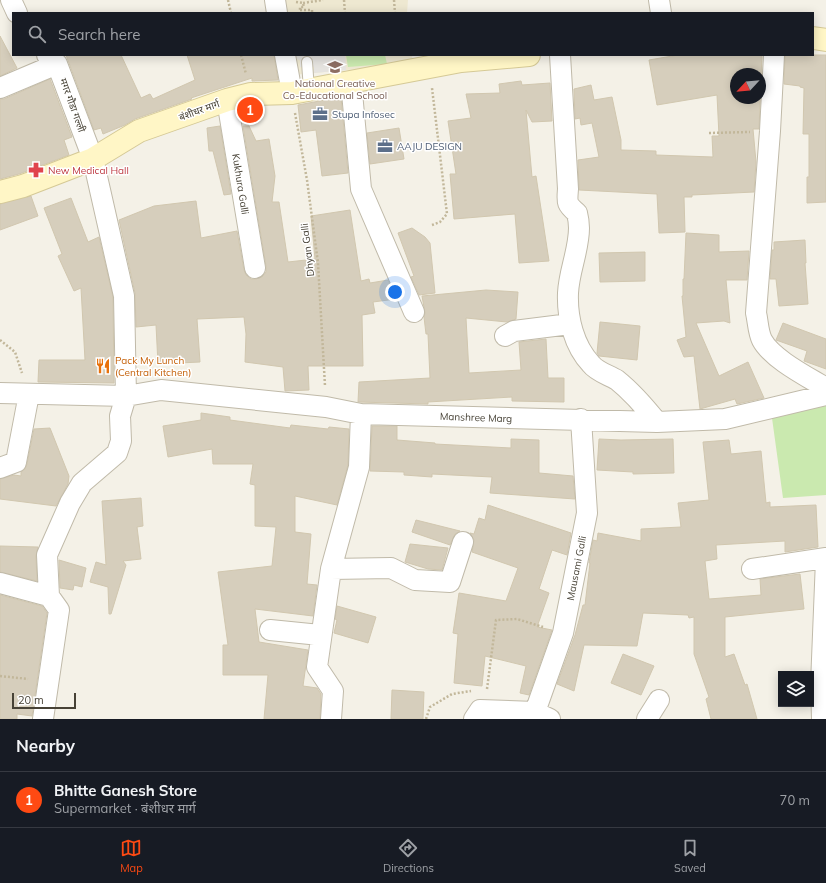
<!DOCTYPE html>
<meta charset="utf-8">
<style>
:root{--surface:#171b24;--page:#20242c;--text:#f1f3f6;--muted:#9ea1a6;--line:#363941;--accent:#ff4a13}
body{margin:0;font-family:Mulish,"Noto Sans Devanagari",sans-serif;background:var(--page);color:var(--text)}
.controls{position:absolute;right:12px;bottom:12px;display:grid;overflow:hidden;border-radius:0px;box-shadow:0 2px 10px #0003}
.controls button{width:36px;height:36px;display:grid;place-items:center;padding:0;border:0;border-bottom:1px solid var(--line);background:var(--surface);color:var(--text);font:20px sans-serif}
.compass{position:absolute;left:730px;top:68px;width:36px;height:36px;border-radius:50%;background:var(--surface);box-shadow:0 2px 10px #0003;rotate:244deg}
.scale{position:absolute;left:12px;bottom:10px;width:64px;box-sizing:border-box;padding-left:4px;border:2px solid #474236;border-top:0;font-size:11px;line-height:14px;white-space:nowrap;color:#474236;-webkit-text-stroke:3px #fff;paint-order:stroke}
.you{position:absolute;left:395px;top:292px;width:14px;height:14px;margin:-10px;border:3px solid #fff;border-radius:50%;background:#1a73e8;box-shadow:0 0 0 6px #1a73e833}
.badge{display:grid;place-items:center;width:26px;height:26px;border-radius:50%;background:var(--accent);color:#fff;font-size:13px;font-weight:700}
.pin{position:absolute;translate:-50% -50%;border:2px solid #fff;box-shadow:0 1px 4px #0006}
.list{margin:0;padding:0;list-style:none}
h2{display:flex;justify-content:space-between;align-items:center;height:52px;margin:0;padding:0 16px;font-size:17px}
h2 small{font-size:13px;font-weight:400;color:var(--muted)}
.list li{display:grid;grid-template-columns:26px 1fr auto;gap:12px;align-items:center;box-sizing:border-box;height:56px;padding:0 16px;border-top:1px solid var(--line)}
.list b{display:block;font-size:15px;white-space:nowrap}
.list p{margin:0;font-size:13px;white-space:nowrap;color:var(--muted)}
.list em{font-size:13px;font-style:normal;color:var(--muted)}
.icon{flex:none;width:22px;height:22px;fill:none;stroke:currentColor;stroke-width:2;stroke-linecap:round;stroke-linejoin:round}
.map{position:relative;flex:none;width:826px;height:719px;overflow:hidden}
.search{position:absolute;background:var(--surface);box-shadow:0 2px 10px #0003;left:12px;right:12px;top:12px;height:44px;display:flex;align-items:center;gap:10px;box-sizing:border-box;padding:0 14px;border-radius:0px;color:var(--muted);font-size:15px}
.sheet{height:108px;background:var(--surface)}
nav{display:flex;justify-content:space-around;align-items:center;box-sizing:border-box;height:56px;border-top:1px solid var(--line);background:var(--surface);font-size:11px;color:var(--muted)}
nav a{display:grid;justify-items:center;gap:2px}
nav .on{color:var(--accent)}
.map>svg:first-child{display:block}
.education{fill:#eee8d1}
.green{fill:#cae9af}
.parking{fill:#e5e3df}
.building{fill:#d6cebc;stroke:#d1c7af;fill-rule:evenodd}
.lines{fill:none;stroke-linecap:round;stroke-linejoin:round}
.lane-casing{stroke:#c0baa9;stroke-width:12}
.street-casing{stroke:#c0baa9;stroke-width:22}
.secondary-casing{stroke:#d5c996;stroke-width:24}
.path{stroke:#c2b79a;stroke-width:2.5;stroke-dasharray:2 2;stroke-linecap:butt}
.lane{stroke:#fff;stroke-width:10}
.street{stroke:#fff;stroke-width:20}
.secondary{stroke:#fff6c6;stroke-width:22}
.labels{text-anchor:middle;stroke-width:3;stroke-linejoin:round;paint-order:stroke}
.education-label{font-size:10px;fill:#785e54;stroke:#fff}
.street-label{font-size:10px;fill:#474236;stroke:#fff}
.service-label{font-size:10px;fill:#4e5e75;stroke:#fff;text-anchor:start}
.health-label{font-size:10px;fill:#be3a42;stroke:#fff;text-anchor:start}
.food-label{font-size:10px;fill:#c56008;stroke:#fff;text-anchor:start}
</style>
<div class="map">
<svg width="826" height="719" viewBox="0 0 826 719">
<rect width="100%" height="100%" fill="#f4f1e7"/>
<path class="education" d="M279 0H408L407 13H281Z
M288 55H412L413 64 292 75Z"/>
<path class="green" d="M346 55H385L387 64 348 67Z
M826 404V495L783 498 772 418Z"/>
<path class="parking" d="M295 55H345L346 70 314 73V67H300V60L295 59Z"/>
<path class="building" d="M0 36 17 68 0 76Z
M66 55H121L141 98 150 94 153 99 195 80 187 55H274L278 80 252 81V78L191 98 192 99 135 119 125 125 103 134 101 128 94 130Z
M678 55H762L759 129H753L756 162 754 192 692 195V197H684L685 232 659 233 657 194 579 190 578 160 599 157 592 123 581 125 580 118 575 119 574 89 591 85 594 100 612 97 621 140V150L656 151V155L713 157 712 136H719L717 95 657 105 649 60ZM736 74H760V98H736Z
M785 55H826V202L807 203V177H809V134H803L804 88 800 87V86L784 84Z
M50 79 72 137 64 140 69 155 19 174 0 179V99H4Z
M521 81 522 85 550 83 552 121 532 122 526 110 532 177 536 176 549 261 519 263 515 214 454 219 450 174H456L448 121 471 118 466 94 500 93 499 84Z
M341 97 348 173 322 176 316 130 301 132 298 105Z
M220 126 231 194 224 195 213 151H209L207 128Z
M243 126H249L256 141 269 139 275 176 272 202H279L288 262 315 259 311 216 350 210 361 281 369 279 370 283 388 280 396 299 373 302 375 313 362 315 363 366H308L309 390 285 391 283 367 245 362 246 334 244 317 197 319 200 362 158 364 156 325 136 327 135 293 119 220 154 206 196 201 201 238 237 231 244 270 246 275 251 279H256L262 277 266 272V266Z
M399 128 404 159 370 164 367 133Z
M31 196 38 216 0 230V204Z
M71 198 88 242 99 237 113 297 114 383 38 382 39 360H85L81 288 74 291 58 256 62 254 44 208Z
M412 228 425 237 430 243 435 293 419 295 411 277 414 276 398 233Z
M686 233 719 235V252L749 251 747 280H726L730 323 724 321 696 323 719 376 748 362 764 398 737 404 735 399 700 409 694 356 684 357 677 340 686 337 682 296H683V279H684Z
M805 240 806 263H805L808 304 779 306 776 279H770L772 250H774V242Z
M645 252V281L600 282 599 253Z
M486 290 518 292 516 319 507 322 466 318 469 373 521 370 519 342 546 339 548 378H564V402L512 401V397L428 402V404L358 402 359 382 430 378 428 334H426L424 317 425 313 422 296Z
M600 322 640 326 637 360 599 356 597 353Z
M783 323 826 339V369L804 361 807 351 776 340Z
M201 413 230 417V420L290 428 291 425 328 429 329 427 349 429 348 465 337 505 295 496V532L311 534 307 584 317 585 313 616 255 609 259 642 308 650 303 686 317 688 321 694 320 719H264L268 675H223V645H228L218 572 272 566 276 527 255 526V485L250 484 253 464H213L212 449 168 457 163 426 201 420Z
M372 426H397V440L435 443V444L511 448V439L539 440V473L573 476 575 499 490 493 492 477 432 474V477L404 475V472L370 471Z
M50 428 69 476 68 484 56 506 0 499V479L14 475 21 476V472L25 469 27 464 34 429Z
M599 439 621 440 673 439 674 473 633 474V472L597 470Z
M729 440 731 454 761 451 766 503 770 502V507L816 505 818 547 785 552V541L716 545 717 559 705 561 709 599 761 595 760 579 800 574 804 609 725 617V657L734 654 745 685 747 684 757 719H711L706 699 709 697 694 654V617L689 618 688 615 643 613 637 646 584 645 574 691 557 684 575 635 583 605H585L590 563H589L593 540 597 541 598 533 641 541V529L681 527 678 503 709 500 703 442Z
M141 498 143 526 137 527 141 559 123 561 126 565 111 614H109L108 587 90 582 96 562 106 565 102 501Z
M488 505 571 533 567 555 552 550 539 589 549 593 537 627 552 630 529 695 520 693 526 666 485 656 482 686 454 683 458 634 453 633 459 593 506 601 518 568 472 552 474 540 470 533 474 534 479 518 485 520Z
M416 520 460 531 455 534 450 545 412 532Z
M410 544 448 548 442 570 428 569 405 562Z
M0 546 38 547 36 556 37 581 0 572Z
M59 560 86 568 82 587 74 585 73 590 60 588Z
M0 595 42 606 47 613 32 716 17 714V719H0Z
M337 606 376 617 368 643 334 633 337 620 335 619Z
M623 654 654 666 641 695 611 683Z
M392 690 424 692 423 719H391Z"/>
<g class="lines">
<g class="lane-casing">
<path id="lane" d="M307 62 309 90"/>
</g>
<g class="street-casing">
<path id="street" d="M11 0 17 13
M275 0 277 13
M659 0 661 13
M285 55 292 93
M560 55 568 189C567 202 566 204 577 213 578 217 579 223 579 228 579 250 569 271 568 293 567 318 574 346 591 364 597 372 609 375 617 380 632 392 645 407 657 422
M774 55 770 131 756 313C758 321 758 332 762 340 772 359 808 377 826 388
M351 82 361 189 414 312
M0 88 57 64
M227 100 255 268
M505 336 514 331 570 324
M0 393 126 396 161 390 326 407 361 414 657 422 725 419 826 395
M0 468 16 462 29 394
M331 569 391 568 415 580 450 582 463 542
M752 569 826 558
M0 583 49 596
M270 630 320 635
M535 712 563 633 587 513 581 419
M43 719 59 610 49 596 47 555 70 503 82 483 117 453 121 441 120 416 126 396 124 296 93 159 57 64 47 55
M331 719 333 691 317 667 331 569 359 467 361 414
M474 719 480 710 535 712 550 719
M647 719 659 700
M822 719 821 684 826 560"/>
</g>
<g class="secondary-casing">
<path id="secondary" d="M813 38 826 40
M0 192 23 186 93 159 139 131 227 100 251 94 292 93 461 61 529 55"/>
</g>
<path class="path" d="M228 0 231 13
M344 0 345 13
M394 0 395 13
M296 2 303 3 304 7H300V10
M303 3 323 0
M300 10H312V13
M241 55 246 74
M295 113 307 180 318 263 325 386
M709 133 750 132
M432 225 440 222 447 214 432 88
M0 340 15 352 22 373
M0 676 28 679
M487 689 496 620 517 619 543 627
M426 719 430 707 452 694 471 691"/>
<use href="#lane" class="lane"/>
<use href="#street" class="street"/>
<use href="#secondary" class="secondary"/>
</g>
<defs>
<g id="school-bare" transform="scale(1.2)"><path d="M0-5L7-2L0 1L-7-2ZM-4 1L0 2.5L4 1V4Q0 6-4 4Z" fill="#8d6e63" stroke="#fff" stroke-width="2.5" paint-order="stroke"/></g>
<g id="office-bare" transform="scale(1.2)"><path d="M-6-3h4V-5.5h4V-3h4V5H-6ZM-1-4.5V-3h2v-1.5ZM-6 0V1H6V0Z" fill="#5c6f8a" stroke="#fff" stroke-width="2.5" paint-order="stroke"/></g>
<g id="pharmacy-bare" transform="scale(1.2)"><path d="M-2-6h4v4h4v4h-4v4h-4v-4h-4v-4h4Z" fill="#e0444e" stroke="#fff" stroke-width="2.5" paint-order="stroke"/></g>
<g id="restaurant-bare" transform="scale(1.2)"><path d="M-5-6h1v4h1v-4h1v4h1v-4h1v5L-1.5 .5V6h-2V.5L-5-1ZM5-6V6H3V1.5H1.5Q1.5-4 5-6Z" fill="#e8710a" stroke="#fff" stroke-width="2.5" paint-order="stroke"/></g>
</defs>
<g fill-rule="evenodd">
<use href="#school-bare" x="335" y="67"/>
<use href="#office-bare" x="320" y="114"/>
<use href="#office-bare" x="385" y="146"/>
<use href="#pharmacy-bare" x="36" y="170"/>
<use href="#restaurant-bare" x="103" y="366"/>
</g>
<g class="labels">
<g class="education-label">
<text x="335" y="87">National Creative<tspan x="335" dy="12">Co-Educational School</tspan></text>
</g>
<g class="street-label">
<text transform="translate(73 105) rotate(70)" y="4">मगर गौडा गल्ली</text>
<text transform="translate(199 110) rotate(-20)" y="4">बंशीधर मार्ग</text>
<text transform="translate(241 184) rotate(81)" y="4">Kukhura Galli</text>
<text transform="translate(307 250) rotate(-97)" y="4">Dhyan Galli</text>
<text transform="translate(476 417) rotate(2)" y="4">Manshree Marg</text>
<text transform="translate(576 568) rotate(-79)" y="4">Mausami Galli</text>
</g>
<g class="service-label">
<text x="332" y="118">Stupa Infosec</text>
<text x="397" y="150">AAJU DESIGN</text>
</g>
<g class="health-label">
<text x="48" y="174">New Medical Hall</text>
</g>
<g class="food-label">
<text x="115" y="364">Pack My Lunch<tspan x="115" dy="12">(Central Kitchen)</tspan></text>
</g>
</g>
</svg>
<div class="controls">
<button><svg class="icon" aria-label="layers" viewBox="0 0 24 24"><path d="M12 4l9 5-9 5-9-5zM3 14l9 5 9-5"/></svg></button>
</div>
<svg class="compass" viewBox="-18 -18 36 36"><path d="M0-13l5 13h-10z" fill="#e53935"/><path d="M0 13l5-13h-10z" fill="#9ea1a6"/></svg>
<div class="scale">20 m</div>
<div class="you"></div>
<div class="pin badge" style="left:250px;top:110px">1</div>
<div class="search"><svg class="icon" aria-label="search" viewBox="0 0 24 24"><circle cx="10" cy="10" r="6"/><path d="M15 15l6 6"/></svg>Search here</div>
</div>
<section class="sheet">
<h2>Nearby<small></small></h2>
<ul class="list">
<li><span class="badge">1</span><div><b>Bhitte Ganesh Store</b><p>Supermarket · बंशीधर मार्ग</p></div><em>70 m</em></li>
</ul>
</section>
<nav>
<a class="on"><svg class="icon" aria-label="map" viewBox="0 0 24 24"><path d="M3 6l6-2 6 2 6-2v14l-6 2-6-2-6 2zM9 4v14M15 6v14"/></svg>Map</a>
<a><svg class="icon" aria-label="directions" viewBox="0 0 24 24"><path d="M12 3l9 9-9 9-9-9zM9 14v-3h6M13 9l2 2-2 2"/></svg>Directions</a>
<a><svg class="icon" aria-label="saved" viewBox="0 0 24 24"><path d="M7 4h10v16l-5-4-5 4z"/></svg>Saved</a>
</nav>
